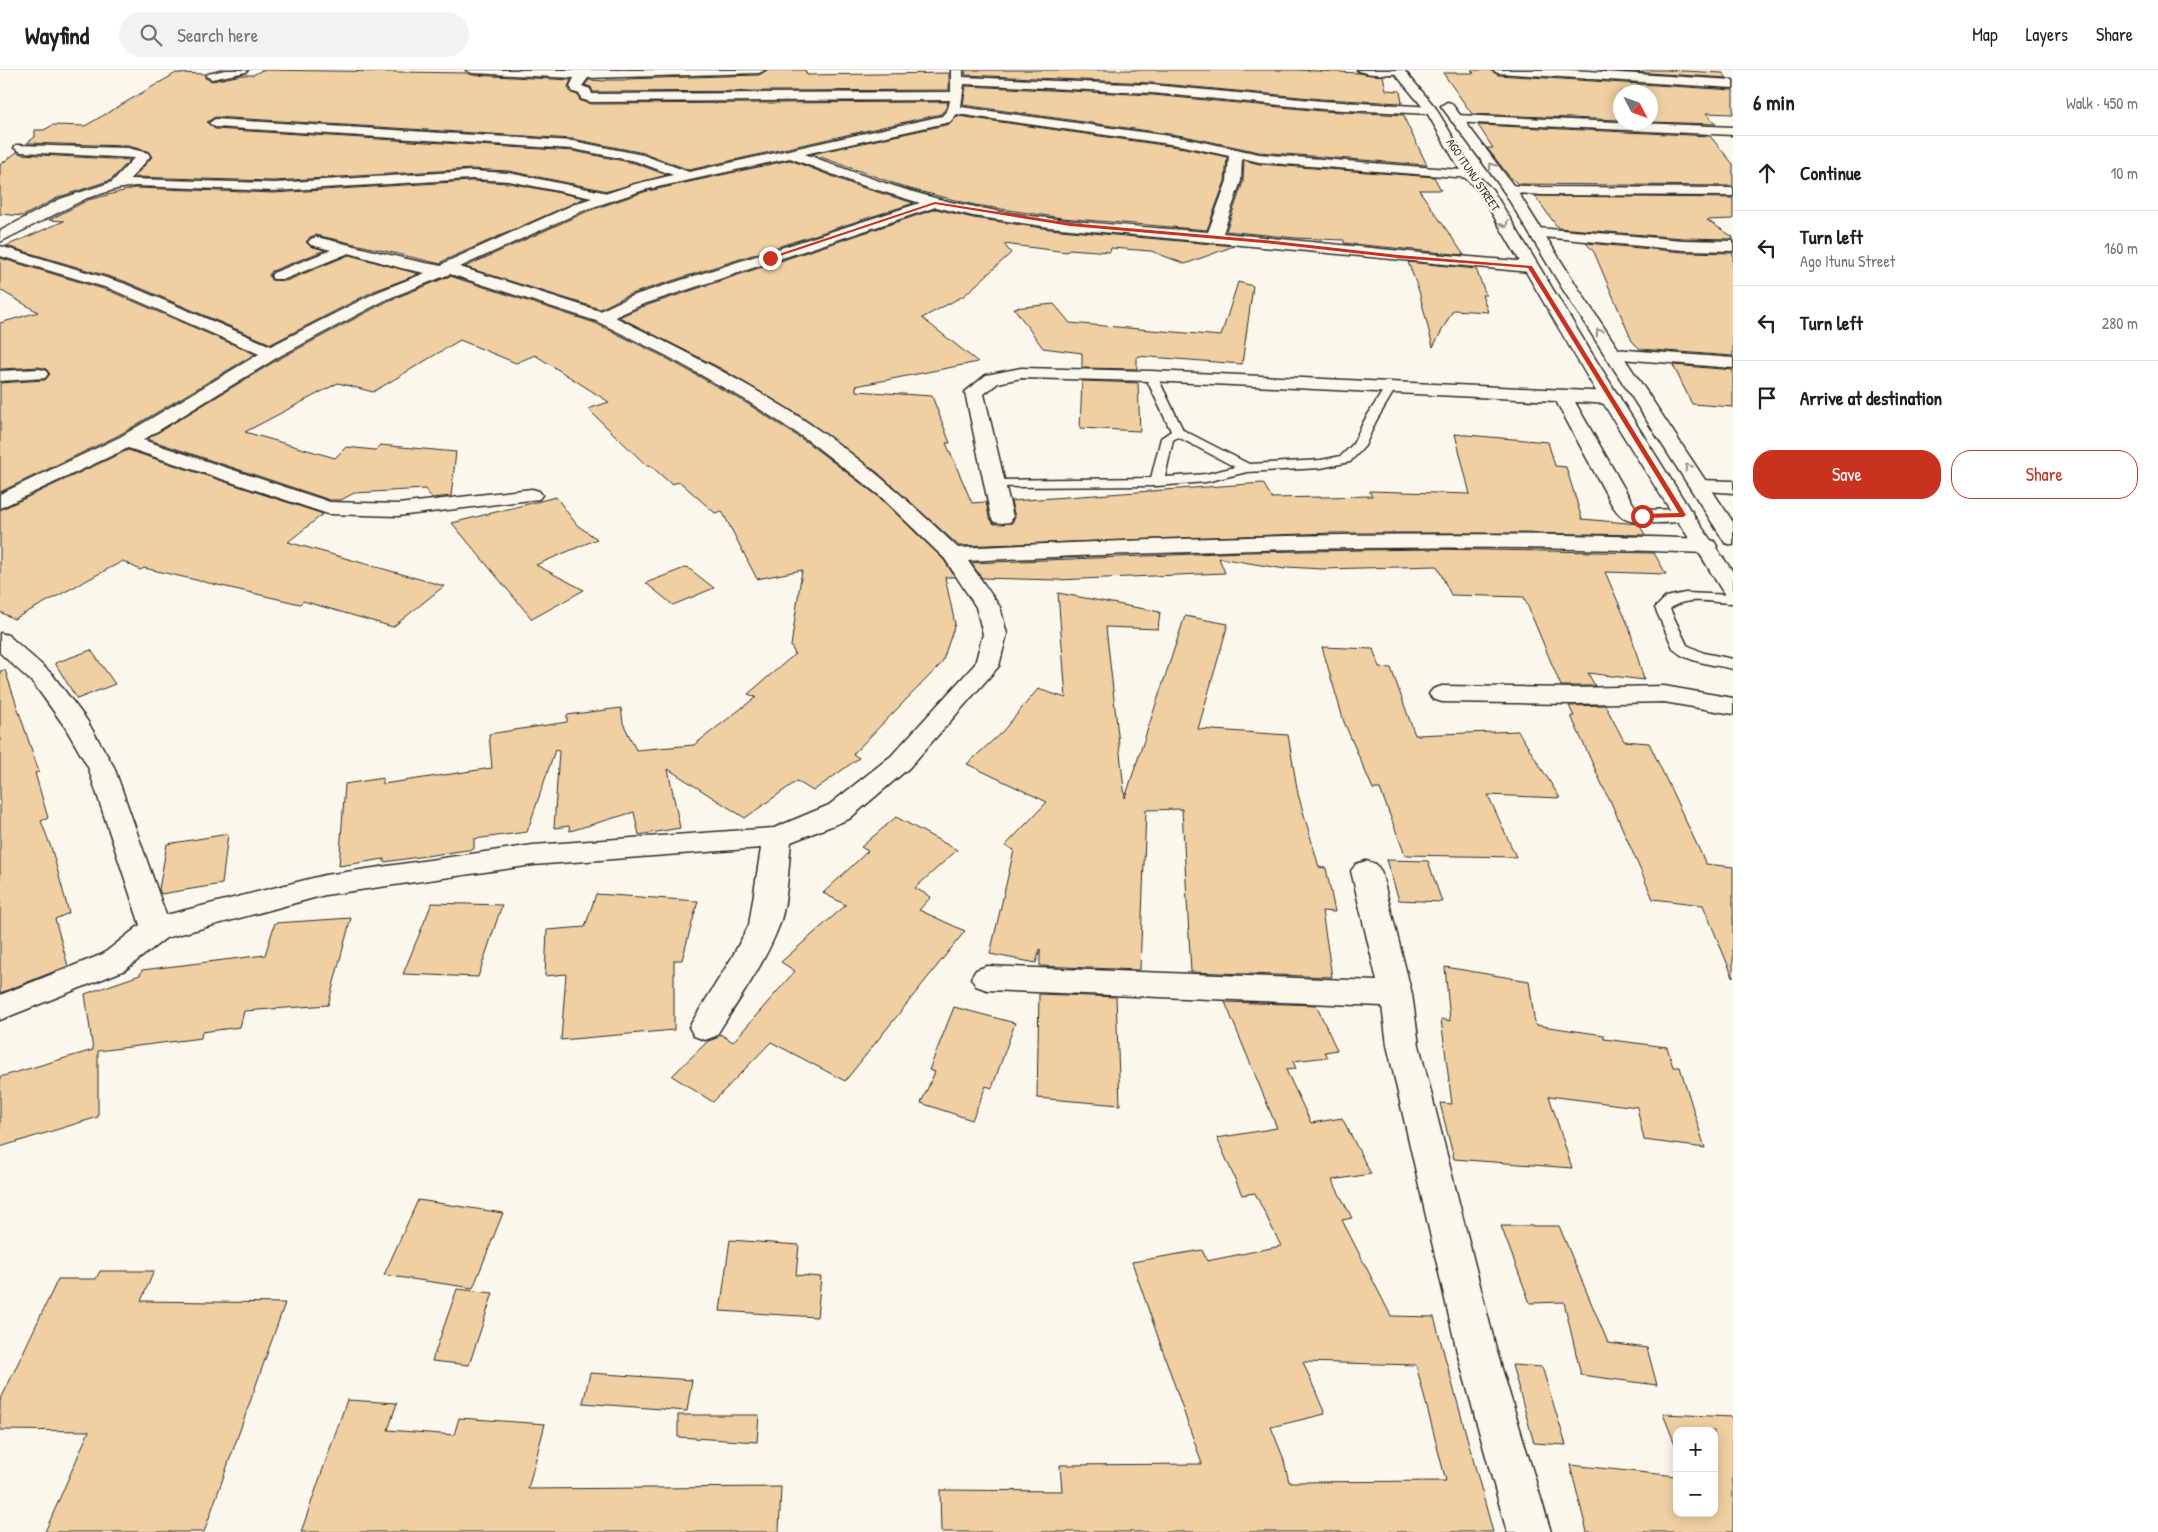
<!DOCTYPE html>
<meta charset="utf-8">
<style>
:root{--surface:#fff;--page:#f2f2f2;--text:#202124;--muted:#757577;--line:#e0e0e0;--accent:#c8321e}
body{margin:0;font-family:"Patrick Hand",sans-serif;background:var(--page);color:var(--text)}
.controls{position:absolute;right:15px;bottom:15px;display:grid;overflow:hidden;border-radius:10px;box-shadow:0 2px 12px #0003}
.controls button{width:45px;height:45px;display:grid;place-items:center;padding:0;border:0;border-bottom:1px solid var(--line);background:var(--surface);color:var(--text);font:25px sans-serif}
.compass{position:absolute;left:1613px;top:15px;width:45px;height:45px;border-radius:50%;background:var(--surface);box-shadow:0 2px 12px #0003;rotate:131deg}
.stop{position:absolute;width:15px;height:15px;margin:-11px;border:4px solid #c8321e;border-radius:50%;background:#fff}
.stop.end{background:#c8321e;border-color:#fff;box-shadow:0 1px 5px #0008}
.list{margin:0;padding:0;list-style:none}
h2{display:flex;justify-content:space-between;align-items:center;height:65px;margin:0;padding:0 20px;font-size:21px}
h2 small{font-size:16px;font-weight:400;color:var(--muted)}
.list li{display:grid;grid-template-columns:32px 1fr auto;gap:15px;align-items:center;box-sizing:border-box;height:75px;padding:0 20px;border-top:1px solid var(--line)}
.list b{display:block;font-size:19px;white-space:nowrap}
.list p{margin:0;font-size:16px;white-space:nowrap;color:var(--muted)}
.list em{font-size:16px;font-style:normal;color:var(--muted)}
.actions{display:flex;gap:10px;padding:15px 20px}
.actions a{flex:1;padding:11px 0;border:1px solid var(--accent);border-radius:20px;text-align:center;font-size:18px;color:var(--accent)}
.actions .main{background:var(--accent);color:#fff}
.icon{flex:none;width:28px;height:28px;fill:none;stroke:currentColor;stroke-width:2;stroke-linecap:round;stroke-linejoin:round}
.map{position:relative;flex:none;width:1733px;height:1462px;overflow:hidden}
header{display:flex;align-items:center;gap:30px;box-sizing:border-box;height:70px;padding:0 25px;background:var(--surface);border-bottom:1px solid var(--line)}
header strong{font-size:24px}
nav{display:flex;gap:28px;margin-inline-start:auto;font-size:18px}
.search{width:350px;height:45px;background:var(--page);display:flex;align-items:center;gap:12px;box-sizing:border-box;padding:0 18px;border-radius:28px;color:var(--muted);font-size:19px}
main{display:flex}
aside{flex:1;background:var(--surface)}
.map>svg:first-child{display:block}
.building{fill:#f0d0a2;stroke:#2b2b2b;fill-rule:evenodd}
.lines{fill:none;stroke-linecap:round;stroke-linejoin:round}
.lane-casing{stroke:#2b2b2b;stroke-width:3}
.street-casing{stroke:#2b2b2b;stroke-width:3}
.secondary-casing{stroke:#2b2b2b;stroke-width:3}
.lane{fill:#fbf7ec;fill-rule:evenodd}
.street{fill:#fbf7ec;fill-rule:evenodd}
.secondary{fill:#fbf7ec;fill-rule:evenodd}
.oneway{stroke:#93918c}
.route{fill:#c8321e}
.labels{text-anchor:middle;stroke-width:4;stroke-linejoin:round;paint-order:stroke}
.far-street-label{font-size:12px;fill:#2b2b2b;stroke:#fbf7ec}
</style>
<header>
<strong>Wayfind</strong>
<div class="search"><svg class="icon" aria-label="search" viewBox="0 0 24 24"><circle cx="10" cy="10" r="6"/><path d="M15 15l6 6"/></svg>Search here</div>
<nav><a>Map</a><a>Layers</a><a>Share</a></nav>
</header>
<main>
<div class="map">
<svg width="1733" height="1462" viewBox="0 0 1733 1462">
<rect width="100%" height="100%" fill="#fbf7ec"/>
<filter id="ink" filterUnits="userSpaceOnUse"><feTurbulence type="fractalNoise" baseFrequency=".02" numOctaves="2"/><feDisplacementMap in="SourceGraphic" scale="10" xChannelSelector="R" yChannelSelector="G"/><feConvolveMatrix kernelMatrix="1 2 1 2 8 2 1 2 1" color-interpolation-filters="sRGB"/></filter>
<g filter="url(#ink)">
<path class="building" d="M262 0 467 3 472 5 571 10 568 17 571 23 578 25 580 31 591 34 948 32 946 38 941 44 689 100 644 83 573 69 215 47 207 52 215 59 573 81 634 93 667 105 608 121 509 101 471 99 274 111 134 107 152 87 148 81 128 76 27 73 35 67V60H44L53 55 85 56 176 3 206 4 205 8 212 11 242 5H253Z
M767 0H805L807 5 949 3V20L593 22 591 17 585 15 589 10 605 11 606 10H627V9L759 5Z
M966 0H1296L1358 3 1383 6 1386 20 1400 21 1402 33 1322 29 1152 13 965 5Z
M1471 0H1490L1498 5 1733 20V44L1706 43 1716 54 1650 52V22H1620V50L1472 44 1443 3H1474Z
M1601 0H1666L1723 3 1727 8Z
M966 16 1152 25 1322 41 1404 45 1406 52 1427 95 1259 82 1184 66 963 35Z
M958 46 1184 78 1227 87 1225 111 1207 160 1062 148 975 135 910 119 812 84 950 54Z
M1478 55 1710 66 1733 94V116L1518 114 1509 106 1487 78H1493Z
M17 82 21 84 130 90 111 110 59 127 23 146 0 144V95Z
M790 90 857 116 914 133 628 225 600 239 465 197 588 141 644 122Z
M1244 90 1259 94 1434 107 1441 120H1419L1464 185 1344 173V170L1296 168 1226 161 1243 112Z
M471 111 509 113 585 128 443 191 441 194 316 165 310 167 306 172 310 176 325 180 272 201 269 205 271 210 286 211 349 185 419 204 374 221 271 274 124 211 6 176 64 151 49 150 88 130 135 118 274 123Z
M1535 126 1733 128V149L1707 150 1733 167V169L1683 168 1558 158Z
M936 139 973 148 1049 159 1234 176 1185 194 1151 181 1111 178 1110 182 1069 179 1067 182 1004 174 1011 183 965 225 922 248 978 292 856 316V321L932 326 950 373H946L972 433 986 432 989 447 994 454 1012 453 1015 447 1011 431 1263 413 1272 428 1372 426 1369 421 1470 424 1455 364 1548 372 1555 396 1566 397 1582 449 1639 454 1645 465 1519 463H1332L959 476 877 402 799 345 722 299 619 247 642 237Z
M1586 173 1683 182 1733 183V286L1640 279 1632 271 1594 182Z
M0 188 110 221 255 284 119 365 0 422V313L45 310 50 304 46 299 39 297 0 299V253L38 242 0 220Z
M1408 192 1476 199 1486 225H1482L1488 242 1453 240 1433 277 1419 221Z
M450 206 595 253 664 287 743 331 808 373 879 427 944 490 955 507H945L955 554 942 593 853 684 859 688 813 721 797 711 745 748 668 699 680 758 639 765 634 742 570 761 569 756 554 758 559 681 555 680 527 762 474 769V779L384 792V789L339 796 345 714 383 708V714L492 698 489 664 567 652V645L621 638 623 653 636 680 694 675 756 627 748 624 795 584 791 576 802 500 757 509 722 441 715 443 680 412 671 414 650 395 647 396 588 339 609 332 535 285 516 293 460 270 373 322 338 313 245 362 335 388 346 377 375 380 380 375 456 382 451 426 432 428 425 419 354 423 341 430H330L147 369 279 289 388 231Z
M1238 212 1253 216 1242 294 1137 286V299L1082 298V283L1043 278 1014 238 1054 234 1070 253 1221 266Z
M1673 295 1733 300V337L1692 334Z
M1082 311 1138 313 1140 361 1080 358Z
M128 380 323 444 288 472 444 516 393 557 303 531 300 534 144 498 140 500 123 491 14 549 0 542V440Z
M556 427 577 455 597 469 536 495 584 520 532 549 452 453Z
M1429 479 1654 483 1666 504 1605 502 1629 557 1644 610 1588 603 1595 616H1561L1524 527 1451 525 1437 496 1323 499 1286 497 1285 499 1219 488 1225 503 1057 510 982 508 971 493 1245 482Z
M687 497 714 518 673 535 646 513Z
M1058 523 1160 542 1158 559 1106 557 1125 728 1185 546 1228 554 1198 659 1288 665 1298 724 1319 797 1326 798 1335 842 1322 841 1332 907 1191 902 1182 739 1146 740 1140 900 1040 896V879L1036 893 990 884 1014 780 1005 776 1047 732 967 694 1002 662 1038 619 1066 628Z
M1322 577 1373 579 1379 597 1391 598 1415 665 1518 661 1560 728 1488 725 1516 787 1405 785 1380 719H1373L1344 652Z
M91 580 115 614 77 629 55 593Z
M5 600 39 702 35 703 48 748 41 751 52 780 69 843 55 849 68 896 0 923V601Z
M1605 635 1624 671 1649 673 1706 794 1733 797V907L1703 835 1653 829 1610 730H1609L1571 646H1574L1569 636Z
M896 747 957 780 915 818 931 827 919 840 965 861 845 1011 771 972 713 1032 672 1006 708 971 717 968 720 964 733 972 795 901 781 892 846 835 823 823 868 781 861 777Z
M228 764 222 814 161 824 159 819 167 774Z
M1386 790 1428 791 1442 832 1399 830Z
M596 824 698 831 682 890H674V960L561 970 566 904 545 906 547 860 585 857Z
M432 833 502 835 478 907 403 904Z
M351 848 328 935 244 941 240 957 202 962 201 968 98 981V1047L0 1077V1007L93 980 85 924 140 905 142 900 265 885 275 853Z
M1445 897 1529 911 1535 955 1604 965V969L1667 977 1673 997H1680L1705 1078 1644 1070 1637 1037 1549 1026 1572 1098 1454 1089 1440 1033 1452 1034 1441 949 1450 951Z
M1039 924 1116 927 1120 1035 1037 1028Z
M1225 932 1316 935 1337 980 1325 982 1328 987 1293 991 1296 999 1286 1000 1311 1053 1342 1048 1371 1104 1332 1110 1352 1148 1342 1150 1391 1246 1434 1247 1493 1462H941L940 1420 1062 1421 1060 1395 1202 1394 1132 1192 1202 1180 1207 1191 1281 1176 1255 1123 1242 1125 1217 1068 1277 1058ZM1303 1292 1416 1295 1446 1411 1289 1412 1283 1387 1271 1357 1325 1344Z
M954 937 1015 953 992 1018 986 1016 972 1050 921 1033 935 1002 929 1000Z
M418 1130 503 1143 473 1218 384 1205Z
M1501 1156H1559L1608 1273 1647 1278 1657 1315 1581 1305 1564 1232 1530 1233Z
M730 1170 799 1175 796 1205 821 1207 817 1247 720 1241Z
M100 1201H154L141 1231 285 1233 204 1462H45L89 1361 0 1360V1331L58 1209H96Z
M457 1219 493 1223 469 1295 432 1291Z
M1512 1295 1542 1297 1566 1375 1534 1373Z
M590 1303 692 1310 687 1341 583 1333Z
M347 1330 397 1333 388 1360 454 1365 459 1348 545 1354 528 1419 781 1417 779 1462H301Z
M1663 1344 1733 1347V1462H1587L1570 1395 1677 1406V1443H1714V1361H1677V1379Z
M678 1345H759L757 1372 678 1367Z"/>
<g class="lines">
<g class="lane-casing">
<path id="lane" d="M1151 303 1157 306 1183 360 1249 394 1321 390 1341 386 1353 374 1364 351 1387 314 1391 312 1397 316 1376 351 1365 376 1350 392 1345 393 1321 398 1247 402 1206 412 1157 416 990 417 988 414 990 411 995 410 1151 408 1161 368 1171 361 1145 306ZM1178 367 1235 397 1206 404 1165 407 1173 370Z
M1685 523 1733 525V533C1714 533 1685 525 1670 539L1687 575 1704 583 1733 589V599C1717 595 1683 592 1673 578L1655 538 1666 527Z"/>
</g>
<g class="street-casing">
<path id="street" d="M225 0H248L246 2 212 9 206 6 208 4Z
M466 0H765L759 3 588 8 582 16 590 19 592 24 951 22V0H963V7L1152 15 1322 31 1435 37 1437 40 1431 44 1322 39 1152 23 964 14 961 37 1184 68 1259 84 1474 101 1476 104 1474 107 1469 108 1259 92 1242 88 1241 111 1223 163 1421 183 1530 192 1536 194 1538 197 1536 200 1530 202 1049 157 973 146 936 137 641 235 615 247C686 282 758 317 823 363 872 397 915 437 958 478 1208 466 1456 459 1706 469L1714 471 1717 476 1714 481 1706 483C1460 472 1214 479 968 491L1000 537 1007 564 999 596 909 698 849 749 791 772C788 798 788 832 779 856 764 895 738 931 716 966L705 970 694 966 689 957 731 889 749 855 761 778 533 795 325 825 166 868 125 900 0 950V925L103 884 140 855 88 697 65 657 34 614 0 583V563L8 565 52 604 86 649 114 697 166 845 325 805 533 775 774 758 829 735 891 686 975 594 983 564 976 537 945 489 880 426 809 371 744 329 665 285 596 251 450 204 387 229 278 287 143 370 330 432 398 434 532 419 539 421 542 425 539 429 398 446 328 444 128 378 0 438V424L120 367 259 284 111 219 0 186V176L123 213 271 276 375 223 425 203 401 198 349 183 285 209H273L271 206 273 203 331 180 311 175 308 172 311 169 316 167C358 176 399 189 442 196L444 193 577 133 592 128 509 111 471 109 274 121 135 116 117 119 87 128 0 172V161L60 129 112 112 134 88 21 82 14 78 16 75 128 78 148 83 150 86 148 89 130 109 274 113 471 101 509 103 608 123 635 114 673 105 635 91 573 79 215 57 209 53 215 49 573 71 643 85 689 102 942 46 948 39 950 30 591 32 581 29 580 24 573 22 570 16 574 8 472 3ZM957 44 1184 76 1229 86 1227 111 1208 162C1130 156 1052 152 975 137 916 126 860 105 805 84L950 52ZM790 88 858 114 920 133 629 227 600 241 460 197 587 139 644 120Z
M1357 0H1403L1404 1C1398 6 1363 5 1357 0Z
M1492 0H1571L1733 10V18L1498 3Z
M1456 45 1733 57V65L1452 52 1450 49 1452 46Z
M1509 115 1542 117 1733 118V126L1542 125 1504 122 1502 119Z
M1537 158 1683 170 1733 171V181L1683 180 1532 166 1529 163 1532 160Z
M1614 279 1733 288V298L1608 288 1605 284 1608 280Z
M1021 298 1151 301 1611 322 1618 324 1620 328 1618 332 1611 334 1575 332 1632 432 1637 439 1642 440 1683 439 1691 440 1694 445 1691 450C1675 453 1636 456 1623 448 1619 445 1615 439 1612 435L1556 331 1151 311 1021 308 998 313 984 324 1013 447 1010 452 1002 453 994 452 991 447 965 322 986 305Z
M39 299 45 300 48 304 45 308 0 311V301Z
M1700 410 1733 411V423L1693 420 1690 416 1693 412Z
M1442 616 1573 618 1664 616 1733 628V644L1664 632 1573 634 1442 632 1433 629 1429 624 1433 619Z
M1366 791 1376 794 1381 801 1412 924 1419 975 1497 1282 1551 1462H1507L1457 1282 1387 975 1382 936 987 920 976 916 971 908 976 900 987 896 1377 911 1351 801 1356 794Z"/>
</g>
<g class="secondary-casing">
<path id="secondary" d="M1392 0H1404L1435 37 1474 102 1492 119 1591 282 1692 443 1733 502V527L1725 525C1714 509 1706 492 1695 477 1617 362 1549 241 1479 121L1464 107 1426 41Z
M1447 32 1451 33 1516 119 1578 218 1733 452V475L1725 473 1722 468 1562 218 1503 120 1441 36Z"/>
</g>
<use href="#lane" class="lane"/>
<use href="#street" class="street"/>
<use href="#secondary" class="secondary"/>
</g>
<defs><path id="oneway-chevron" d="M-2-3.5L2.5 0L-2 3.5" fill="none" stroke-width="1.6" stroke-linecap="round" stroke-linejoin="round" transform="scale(1.25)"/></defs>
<g class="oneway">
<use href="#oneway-chevron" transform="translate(1492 96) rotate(-126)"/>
<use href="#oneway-chevron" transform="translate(1505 154) rotate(61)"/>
<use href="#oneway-chevron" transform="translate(1599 262) rotate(-124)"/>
<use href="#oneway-chevron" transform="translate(1688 397) rotate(-123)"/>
</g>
</g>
<path class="route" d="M935 132 1070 153 1274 171 1398 185 1532 196 1686 445 1683 447 1642 448 1639 446 1642 444 1679 443 1528 198 1398 188 1274 174 1070 156 935 134 771 189 767 188Z"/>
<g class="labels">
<g class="far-street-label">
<text transform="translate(1473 105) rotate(56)" y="4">AGO ITUNU STREET</text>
</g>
</g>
</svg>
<div class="controls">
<button>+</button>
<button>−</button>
</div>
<svg class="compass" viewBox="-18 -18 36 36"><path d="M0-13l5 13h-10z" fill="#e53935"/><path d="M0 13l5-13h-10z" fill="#757577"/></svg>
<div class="stop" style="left:1642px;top:446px"></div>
<div class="stop end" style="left:770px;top:188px"></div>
</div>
<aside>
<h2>6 min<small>Walk · 450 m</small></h2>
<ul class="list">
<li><svg class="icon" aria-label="ahead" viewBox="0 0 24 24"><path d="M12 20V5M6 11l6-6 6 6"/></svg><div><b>Continue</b></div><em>10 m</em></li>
<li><svg class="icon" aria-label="left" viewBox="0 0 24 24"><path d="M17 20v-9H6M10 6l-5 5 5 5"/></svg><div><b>Turn left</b><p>Ago Itunu Street</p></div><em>160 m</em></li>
<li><svg class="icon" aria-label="left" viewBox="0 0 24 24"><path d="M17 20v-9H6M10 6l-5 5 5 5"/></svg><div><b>Turn left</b></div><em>280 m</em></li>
<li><svg class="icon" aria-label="arrive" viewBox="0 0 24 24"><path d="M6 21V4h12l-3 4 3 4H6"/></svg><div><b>Arrive at destination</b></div></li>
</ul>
<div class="actions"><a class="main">Save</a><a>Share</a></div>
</aside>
</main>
